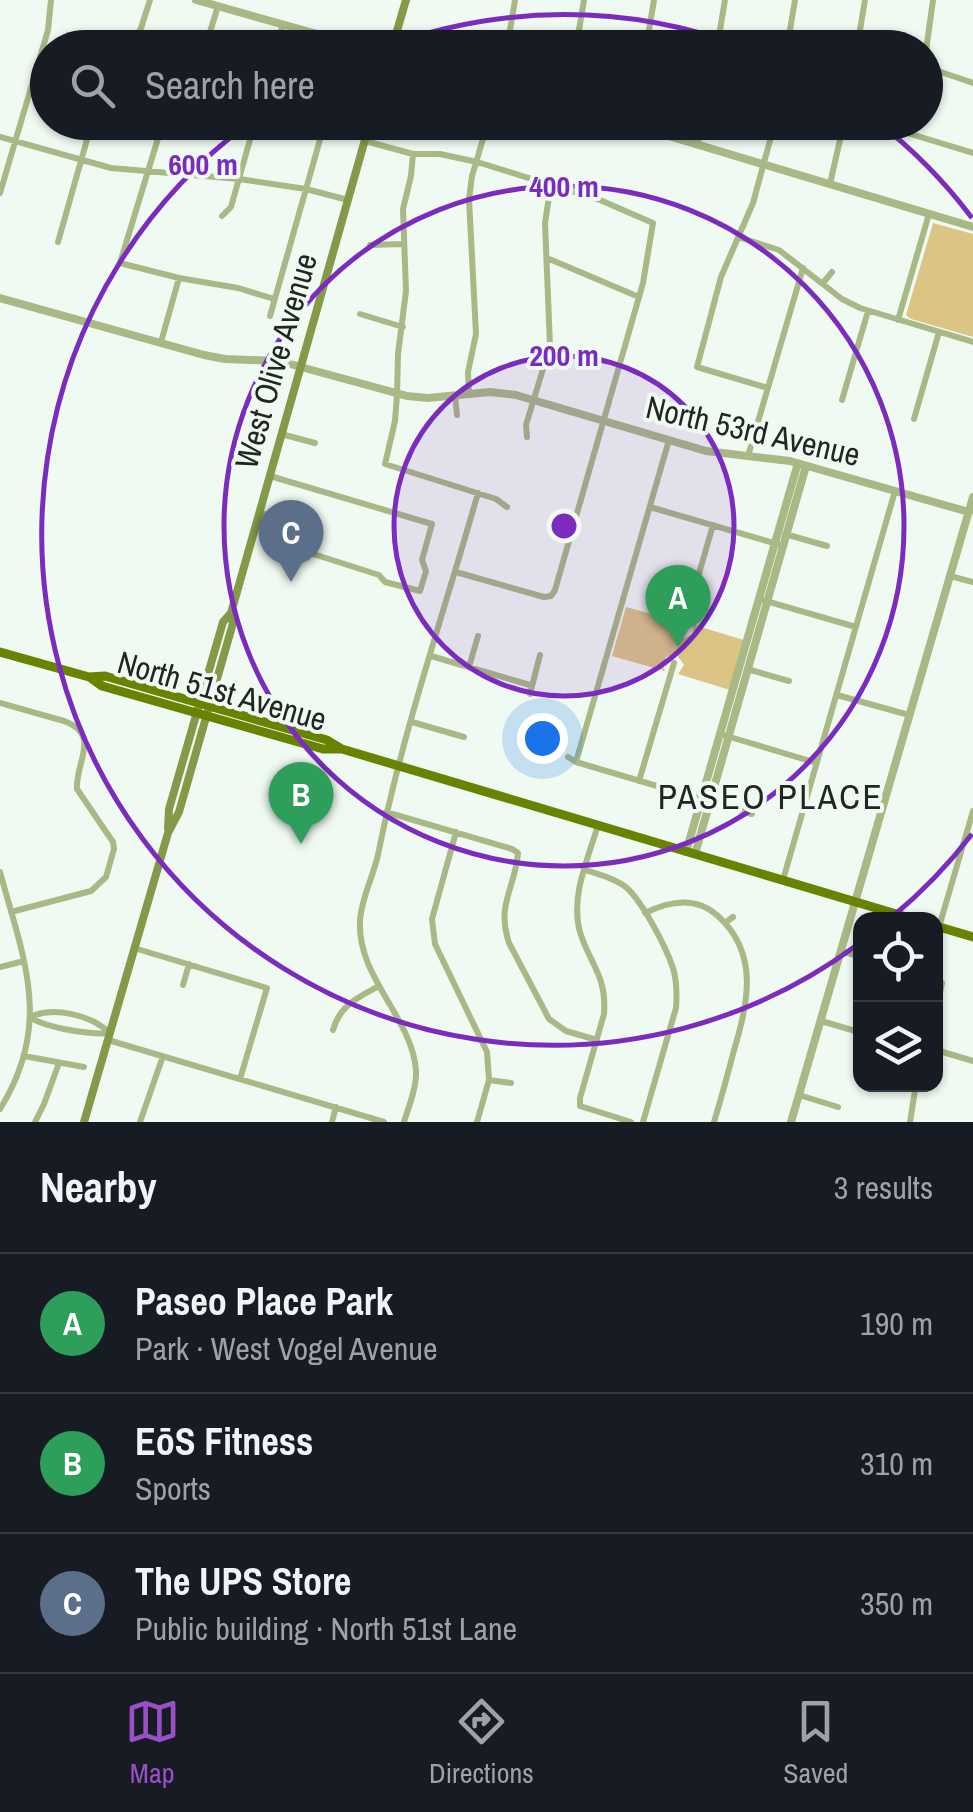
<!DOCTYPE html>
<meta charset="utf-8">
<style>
:root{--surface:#171b24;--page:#20242c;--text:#f1f3f6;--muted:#9ea1a6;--line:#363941;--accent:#9850c4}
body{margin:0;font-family:"Archivo Narrow",sans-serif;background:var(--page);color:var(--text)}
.controls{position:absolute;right:30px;bottom:30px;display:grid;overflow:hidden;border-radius:20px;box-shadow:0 2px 8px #0004}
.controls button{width:90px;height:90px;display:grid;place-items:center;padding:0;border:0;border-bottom:2px solid var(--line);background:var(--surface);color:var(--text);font:50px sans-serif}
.you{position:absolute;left:542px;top:738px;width:35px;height:35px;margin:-25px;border:8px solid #fff;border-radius:50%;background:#1a73e8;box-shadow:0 0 0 15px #1a73e833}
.badge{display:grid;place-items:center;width:65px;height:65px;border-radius:50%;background:var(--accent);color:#fff;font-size:32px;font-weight:700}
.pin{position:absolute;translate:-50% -82px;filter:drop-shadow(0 2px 5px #0008)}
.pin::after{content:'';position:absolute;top:52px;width:35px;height:30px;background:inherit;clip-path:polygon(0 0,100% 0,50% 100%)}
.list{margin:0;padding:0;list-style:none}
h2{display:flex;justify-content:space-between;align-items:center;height:130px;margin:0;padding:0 40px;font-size:42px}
h2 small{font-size:32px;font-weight:400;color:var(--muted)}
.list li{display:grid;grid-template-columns:65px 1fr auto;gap:30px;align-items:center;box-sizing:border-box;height:140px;padding:0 40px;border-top:2px solid var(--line)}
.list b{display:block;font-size:38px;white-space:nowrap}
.list p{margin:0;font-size:32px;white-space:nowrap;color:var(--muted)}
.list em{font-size:32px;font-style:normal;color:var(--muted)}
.icon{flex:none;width:55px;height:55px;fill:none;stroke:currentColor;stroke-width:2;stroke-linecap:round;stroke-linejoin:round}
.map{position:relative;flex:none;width:973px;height:1122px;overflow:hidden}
.search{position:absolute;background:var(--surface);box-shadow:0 2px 8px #0004;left:30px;right:30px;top:30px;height:110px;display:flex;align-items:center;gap:25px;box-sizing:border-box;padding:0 35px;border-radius:55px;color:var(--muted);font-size:38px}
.sheet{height:550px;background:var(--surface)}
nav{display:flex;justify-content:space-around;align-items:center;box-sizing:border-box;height:140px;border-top:2px solid var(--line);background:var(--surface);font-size:28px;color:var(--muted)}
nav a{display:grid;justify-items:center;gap:5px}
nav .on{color:var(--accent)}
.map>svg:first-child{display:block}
.green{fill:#dbc484}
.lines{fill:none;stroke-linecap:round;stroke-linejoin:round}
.minor{stroke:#a8b985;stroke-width:6}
.tertiary{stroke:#a8b985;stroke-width:8}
.secondary{stroke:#839a48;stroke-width:8}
.primary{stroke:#698300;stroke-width:9}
.ring{fill:none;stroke:#7b2cbf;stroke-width:5}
.labels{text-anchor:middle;stroke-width:8;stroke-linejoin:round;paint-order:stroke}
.street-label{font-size:32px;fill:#222623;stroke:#effaf2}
.neighbourhood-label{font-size:35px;letter-spacing:2.5px;fill:#222623;stroke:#effaf2}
.centre{fill:#7b2cbf;stroke:#effaf2;stroke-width:5}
.ring-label{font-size:30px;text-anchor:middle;font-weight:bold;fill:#7b2cbf;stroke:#effaf2;stroke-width:8;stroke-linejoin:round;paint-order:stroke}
</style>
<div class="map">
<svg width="973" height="1122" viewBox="0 0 973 1122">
<rect width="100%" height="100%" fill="#effaf2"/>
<path class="green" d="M933 223 973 234V337L911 319 906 315Z
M626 607 677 621 674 625V632L683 639 692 634 694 625 744 640 730 690 678 674 684 665 677 655 666 657 663 666 665 671 612 656Z"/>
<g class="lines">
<path class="minor" d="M130 48 141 28 150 0
M205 48 218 6
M276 48 283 24
M507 48 515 0
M576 48 584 0
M646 48 654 0
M717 48 725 0
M787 48 795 0
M857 48 865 0
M926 51 933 0
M926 67 973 83
M163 122 120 263 179 278 238 288 274 299
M871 122 973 153
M0 137 111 168 239 179 306 189 348 200
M365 141 413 154H440L477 162 600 200 653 223 643 283 555 590 551 596 544 597 456 572
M697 145 704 122
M413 154 411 176 403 209 406 291 398 354 397 395 395 421 385 464 496 499 507 507
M830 184 844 122
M0 193 48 30 51 0
M222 216 231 207 255 122
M738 237 779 250 842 299 860 308 973 342
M58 242 92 122
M370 245 403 244
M547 258 639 297
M823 283 832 272
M360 314 403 327
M270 316 325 122
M898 320 929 214
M161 342 179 278
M768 388 697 367 721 277 753 203 775 122
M469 393 468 372 476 334 469 199 472 176 488 122
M455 396 457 415
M842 400 868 311
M914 419 939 332
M281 434 315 443
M527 437 526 425 550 346 545 223 551 184
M748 456 803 268
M270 476 432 524 422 560 426 571 420 591 385 582 379 575 307 552 313 528
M650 507 784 546
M259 513 278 516 313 528
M271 517 291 525 311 529
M785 534 827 546
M950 576 973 582
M759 599 856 627
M683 629 713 525
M431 656 530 685
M469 667 478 636
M747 669 789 681
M530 694 540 655
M837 695 909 715
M0 703 64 721C102 735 75 762 77 789L113 842 114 849 106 877 91 891 11 912
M412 722 464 737
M720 734 817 763
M568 757 576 762 752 814
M576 762 669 440
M639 781 674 663
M386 812 512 849 518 853C515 889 496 904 509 943L549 1019 566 1031 597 1040
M598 825C588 859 570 897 580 932 590 965 607 975 604 1014L580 1098V1106L631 1122
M456 832 432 919 435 944 487 1052 489 1080 477 1122
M585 870C598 874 611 877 623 885 640 896 666 947 673 968 677 981 677 994 676 1008L643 1122
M0 872C24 960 53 1024 0 1109
M783 880 895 491
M645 913C669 901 696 896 718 916 761 955 747 1006 733 1054 727 1077 721 1099 714 1122
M725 923 733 917
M939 927 973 811
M134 948 267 988 240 1079
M841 951 860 957
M0 967 24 961
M936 979 942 983 936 1013
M183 985 189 964
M30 1017C54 1006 91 1015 110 1033
M31 1018C47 1028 91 1035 110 1033
M821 1021 859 1032
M333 1030C340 1005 357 998 379 986
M108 1040 384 1122
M936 1050 973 1061
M24 1056 84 1067
M489 1080 511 1083
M799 1095 838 1107
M35 1122 44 1104 59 1063
M140 1122 163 1056
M332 1122 336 1107
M404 1122C409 1106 417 1086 416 1070 412 1018 357 977 360 921 361 899 373 877 378 855 402 733 444 613 478 493
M910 1122 916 1084"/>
<path class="tertiary" d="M196 0 367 48
M622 122 973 227
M0 298 204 355 225 359 279 361 407 396 428 398 490 392 516 395 706 451 790 461 969 512
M686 852 798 463
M695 854 806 466
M791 1122 973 497"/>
<path class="secondary" d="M392 48 406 0
M168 828 169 809 223 622 231 613
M84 1122 168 833 179 812 233 623 231 613 370 122"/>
<path class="primary" d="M0 652 89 677 105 676 327 740 342 749 913 919
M91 678 102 686 323 749H339
M936 926 973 937"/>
</g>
<circle cx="564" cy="526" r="170" fill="#7b2cbf" fill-opacity=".12"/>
<g class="ring">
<circle cx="564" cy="526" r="170"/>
<circle cx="564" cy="526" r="340"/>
<path d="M972 834A511 511 0 0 1 892 917M857 945A511 511 0 0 1 249 123M385 47A511 511 0 0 1 743 47M879 123A511 511 0 0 1 972 218"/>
</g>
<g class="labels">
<g class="street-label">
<text transform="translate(276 361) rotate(-74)" y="11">West Olive Avenue</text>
<text transform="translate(753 431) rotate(13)" y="11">North 53rd Avenue</text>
<text transform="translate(222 691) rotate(16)" y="11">North 51st Avenue</text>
</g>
<g class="neighbourhood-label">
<text x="771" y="809">PASEO PLACE</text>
</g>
</g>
<circle cx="564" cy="526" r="15" class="centre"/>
<g class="ring-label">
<text x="203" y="175">600 m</text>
<text x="564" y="197">400 m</text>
<text x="564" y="366">200 m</text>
</g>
</svg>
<div class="controls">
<button><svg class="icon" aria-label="locate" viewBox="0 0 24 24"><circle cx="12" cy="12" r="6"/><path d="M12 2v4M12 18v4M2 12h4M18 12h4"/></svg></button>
<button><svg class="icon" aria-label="layers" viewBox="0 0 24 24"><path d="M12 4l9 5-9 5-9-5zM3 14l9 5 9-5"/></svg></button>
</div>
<div class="you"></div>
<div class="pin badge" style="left:678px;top:647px;background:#2e9e5b">A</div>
<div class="pin badge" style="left:301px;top:844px;background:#2e9e5b">B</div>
<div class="pin badge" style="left:291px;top:582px;background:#5c6f8a">C</div>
<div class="search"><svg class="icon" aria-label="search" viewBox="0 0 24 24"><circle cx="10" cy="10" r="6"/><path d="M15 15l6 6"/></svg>Search here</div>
</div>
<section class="sheet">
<h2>Nearby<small>3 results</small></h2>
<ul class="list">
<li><span class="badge" style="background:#2e9e5b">A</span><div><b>Paseo Place Park</b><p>Park · West Vogel Avenue</p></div><em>190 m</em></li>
<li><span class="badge" style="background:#2e9e5b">B</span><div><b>EōS Fitness</b><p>Sports</p></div><em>310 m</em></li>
<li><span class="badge" style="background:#5c6f8a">C</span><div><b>The UPS Store</b><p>Public building · North 51st Lane</p></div><em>350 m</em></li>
</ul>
</section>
<nav>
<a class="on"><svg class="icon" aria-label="map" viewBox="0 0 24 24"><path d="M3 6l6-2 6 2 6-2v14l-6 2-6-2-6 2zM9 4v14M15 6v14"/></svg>Map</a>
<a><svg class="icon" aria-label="directions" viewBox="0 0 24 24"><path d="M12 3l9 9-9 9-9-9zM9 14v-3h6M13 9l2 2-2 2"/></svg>Directions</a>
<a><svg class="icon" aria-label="saved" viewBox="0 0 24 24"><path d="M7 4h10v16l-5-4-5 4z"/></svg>Saved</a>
</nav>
